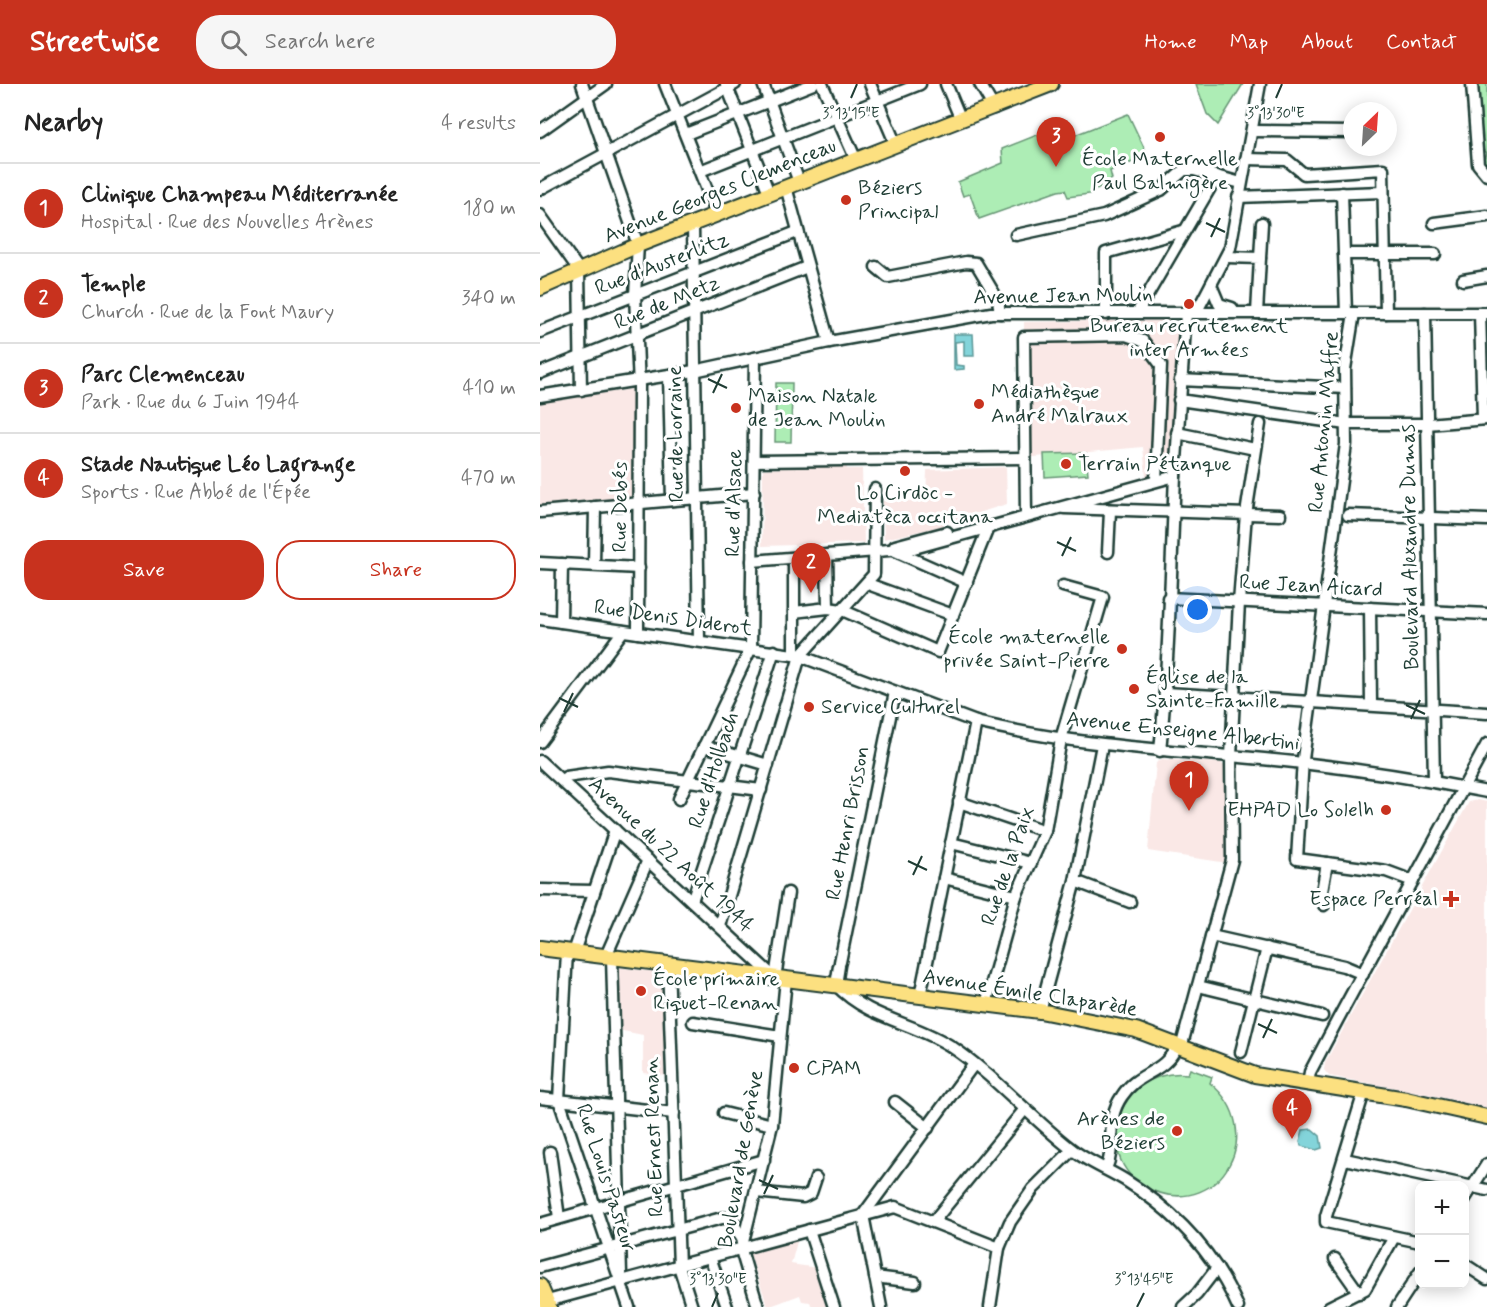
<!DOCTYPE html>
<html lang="en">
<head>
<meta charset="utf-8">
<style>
  :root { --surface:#fff; --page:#f6f6f6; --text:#222; --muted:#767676; --line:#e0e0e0; --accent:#c8321e }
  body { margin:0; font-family:Mynerve,sans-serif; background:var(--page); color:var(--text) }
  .controls { position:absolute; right:18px; bottom:18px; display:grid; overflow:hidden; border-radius:12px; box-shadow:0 3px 15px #0003 }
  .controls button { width:54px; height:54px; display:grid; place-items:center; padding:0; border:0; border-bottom:2px solid var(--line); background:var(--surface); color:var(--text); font:30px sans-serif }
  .compass { position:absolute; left:803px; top:18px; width:54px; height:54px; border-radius:50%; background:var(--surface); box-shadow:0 3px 15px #0003; rotate:25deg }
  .you { position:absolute; left:658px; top:526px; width:21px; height:21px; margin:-15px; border:4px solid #fff; border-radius:50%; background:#1a73e8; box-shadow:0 0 0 9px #1a73e833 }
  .badge { display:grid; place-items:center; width:39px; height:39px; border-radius:50%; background:var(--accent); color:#fff; font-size:20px; font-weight:700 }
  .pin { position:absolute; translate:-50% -50px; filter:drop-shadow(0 2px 3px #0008) }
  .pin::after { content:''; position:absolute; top:32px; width:21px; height:18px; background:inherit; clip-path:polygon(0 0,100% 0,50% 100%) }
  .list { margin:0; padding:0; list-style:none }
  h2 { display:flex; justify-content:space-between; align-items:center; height:78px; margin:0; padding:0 24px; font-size:26px }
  h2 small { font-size:20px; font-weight:400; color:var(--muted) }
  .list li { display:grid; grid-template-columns:39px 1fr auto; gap:18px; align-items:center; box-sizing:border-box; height:90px; padding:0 24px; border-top:2px solid var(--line) }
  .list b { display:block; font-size:22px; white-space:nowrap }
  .list p { margin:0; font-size:20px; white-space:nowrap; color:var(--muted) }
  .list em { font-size:20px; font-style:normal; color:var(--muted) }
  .actions { display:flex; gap:12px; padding:18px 24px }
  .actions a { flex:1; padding:14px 0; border:2px solid var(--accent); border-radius:24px; text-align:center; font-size:21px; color:var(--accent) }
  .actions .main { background:var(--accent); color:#fff }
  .icon { flex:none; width:33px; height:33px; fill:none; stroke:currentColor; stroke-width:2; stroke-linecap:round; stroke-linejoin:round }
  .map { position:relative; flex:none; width:947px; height:1223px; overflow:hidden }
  header { display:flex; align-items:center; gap:36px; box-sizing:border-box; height:84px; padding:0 30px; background:var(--accent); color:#fff }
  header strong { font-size:28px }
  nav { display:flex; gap:33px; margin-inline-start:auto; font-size:21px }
  .search { width:420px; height:54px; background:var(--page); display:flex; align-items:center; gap:15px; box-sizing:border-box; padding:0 21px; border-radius:24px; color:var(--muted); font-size:22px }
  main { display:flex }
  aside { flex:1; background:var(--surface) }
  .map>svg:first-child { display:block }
</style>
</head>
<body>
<header>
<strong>Streetwise</strong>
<div class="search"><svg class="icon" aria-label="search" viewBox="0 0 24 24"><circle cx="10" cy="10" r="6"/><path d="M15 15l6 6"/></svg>Search here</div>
<nav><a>Home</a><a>Map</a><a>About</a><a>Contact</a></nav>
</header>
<main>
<aside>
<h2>Nearby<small>4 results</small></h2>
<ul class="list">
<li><span class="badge">1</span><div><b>Clinique Champeau Méditerranée</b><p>Hospital · Rue des Nouvelles Arènes</p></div><em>180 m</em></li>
<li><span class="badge">2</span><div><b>Temple</b><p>Church · Rue de la Font Maury</p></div><em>340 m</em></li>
<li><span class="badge">3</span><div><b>Parc Clemenceau</b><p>Park · Rue du 6 Juin 1944</p></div><em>410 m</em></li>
<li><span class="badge">4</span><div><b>Stade Nautique Léo Lagrange</b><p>Sports · Rue Abbé de l'Épée</p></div><em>470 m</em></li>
</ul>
<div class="actions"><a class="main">Save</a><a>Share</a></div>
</aside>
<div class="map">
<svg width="947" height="1223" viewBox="0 0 947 1223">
  <rect width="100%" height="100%" fill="#fff"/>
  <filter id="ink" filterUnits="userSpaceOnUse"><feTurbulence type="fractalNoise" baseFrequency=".0167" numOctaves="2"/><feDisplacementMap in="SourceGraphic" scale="12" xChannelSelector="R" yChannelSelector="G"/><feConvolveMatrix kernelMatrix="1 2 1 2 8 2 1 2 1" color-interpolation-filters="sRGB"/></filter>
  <g filter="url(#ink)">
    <!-- built -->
    <g fill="#fae8e6">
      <path d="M629,236L638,244L632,388L606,393L603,363L484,374V238Z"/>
      <path d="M93,305L95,307L94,411L92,414L0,423V318Z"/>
      <path d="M306,381L307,385H322L324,459L222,462L223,385Z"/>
      <path d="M466,383L467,420L425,433V436L404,438V442L344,455L343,417H386L387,386Z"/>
      <path d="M622,675L681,679L685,683L688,779L608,767L616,679Z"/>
      <path d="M938,716L947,718V1024L883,1009L789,992L784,986L785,979L812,929L929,718Z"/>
      <path d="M77,883L125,889L128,992L103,989V951L78,946Z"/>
      <path d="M258,1154L251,1180L277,1184L289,1223H272L270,1218L262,1217L260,1211L228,1223L209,1167Z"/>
    </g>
    <!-- green -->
    <g fill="#adedb5" stroke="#669574" stroke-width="1.5">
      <path d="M656,0H703L678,41L667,30Z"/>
      <path d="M936,0H947V85L942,80L946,69L940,63Z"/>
      <path d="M588,30L608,72L570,87L572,95L549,110L528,113L525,106L518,107L439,135L430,110L423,112L418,98L463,79L462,65L517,43L522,56Z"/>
      <path d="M236,299H252L251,358H235Z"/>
      <path d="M546,369L548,390L505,393L504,370Z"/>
      <path d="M650,985L672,993L670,999C729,1047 681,1133 614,1107C547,1080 575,982 648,990Z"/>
    </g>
    <!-- water -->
    <g fill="#83d4da" stroke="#5b9898" stroke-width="1.5">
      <path d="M414,250H433L434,272H424V257L415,258L416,281L424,282V285L414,286Z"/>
      <path d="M772,1045L780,1052L782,1064L776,1066L761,1062L760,1057L763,1046Z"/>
    </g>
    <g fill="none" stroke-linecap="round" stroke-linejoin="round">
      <defs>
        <g id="minor">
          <path d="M42,0L98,161L95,211L99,303L98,549"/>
          <path d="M125,0L177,131"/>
          <path d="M186,0L229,109"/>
          <path d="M223,0L259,98"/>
          <path d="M282,0L316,76"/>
          <path d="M330,0L356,61"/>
          <path d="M406,0L421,36"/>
          <path d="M440,0L454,24"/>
          <path d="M932,0L938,80L947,91"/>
          <path d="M0,47L66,0"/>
          <path d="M712,47L812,48"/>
          <path d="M146,50L273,0"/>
          <path d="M706,75L747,76L764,90L843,85L846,229"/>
          <path d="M160,87L380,0"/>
          <path d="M246,103L289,258"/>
          <path d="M0,105L195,0"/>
          <path d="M802,109L806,229"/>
          <path d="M698,113L843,108"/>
          <path d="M0,131L39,186L41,306"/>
          <path d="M894,139L947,132"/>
          <path d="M153,141L159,557"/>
          <path d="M476,151L564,132L621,106L644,86H654L701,99"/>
          <path d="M804,170H895"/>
          <path d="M687,173L720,174L717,229"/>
          <path d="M720,174L722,139"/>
          <path d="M336,183L348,193L426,178L436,179L458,216L460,229"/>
          <path d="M923,196L947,192"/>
          <path d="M671,201L679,220L692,224"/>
          <path d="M597,229L677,92"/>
          <path d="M656,229L690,164L720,0"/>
          <path d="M814,229L805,285L806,360L763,675L757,775L846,787L873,797"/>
          <path d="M885,229L894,697"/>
          <path d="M940,229L943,335"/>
          <path d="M566,230V169L643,147"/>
          <path d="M0,248L257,148"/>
          <path d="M0,289L267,183"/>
          <path d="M129,292L132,416"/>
          <path d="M640,296L805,304"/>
          <path d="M0,312L154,287L289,258L451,229H947"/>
          <path d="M639,316L806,340H887L947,335"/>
          <path d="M637,349L715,365"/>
          <path d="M214,377L484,374"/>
          <path d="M524,424L740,431"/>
          <path d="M0,428L214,409"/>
          <path d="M486,431L484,253L586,251L603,257L621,281L616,396"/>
          <path d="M808,431L947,436"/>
          <path d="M355,462L407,448"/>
          <path d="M355,467L427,499"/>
          <path d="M568,468L570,427"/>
          <path d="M287,471L288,524"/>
          <path d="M212,477L374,464L635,392L646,229"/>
          <path d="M0,479L99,484"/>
          <path d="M54,481L55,423"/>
          <path d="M328,500L413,531"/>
          <path d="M628,514L947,530"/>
          <path d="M830,524L831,621"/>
          <path d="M254,528L288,524L302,526L398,568L448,444"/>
          <path d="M0,535L260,572L436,638C543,664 653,667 762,679C824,686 886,696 947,708"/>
          <path d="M21,538L22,480"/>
          <path d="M254,571V475"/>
          <path d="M626,609L947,629"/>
          <path d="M0,658L83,547"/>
          <path d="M164,662L228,681"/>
          <path d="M620,667C629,575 631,484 635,392"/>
          <path d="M0,677L235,894"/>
          <path d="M22,697L26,693L68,687L221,706"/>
          <path d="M139,715L211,564L215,274"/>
          <path d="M419,718L505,747"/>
          <path d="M411,759L491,779"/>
          <path d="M404,794L476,812"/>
          <path d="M535,797L590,818"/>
          <path d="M0,806L54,807"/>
          <path d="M152,817L234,567"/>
          <path d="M784,821L781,813L787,779"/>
          <path d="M180,842L260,572L334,490L335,405"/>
          <path d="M671,852L804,882L823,890"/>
          <path d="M27,868L19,1016L89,1223"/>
          <path d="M34,868L75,746"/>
          <path d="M66,872L108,776"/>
          <path d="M72,873L81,1190"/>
          <path d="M300,878L355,608"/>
          <path d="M128,880L139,1182L152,1223"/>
          <path d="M299,882L296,901C330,936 374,938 412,963C455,992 489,1032 530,1064C546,1077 567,1085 585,1096C636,1128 674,1168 698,1223"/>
          <path d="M235,894L248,809"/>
          <path d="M658,902L782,932"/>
          <path d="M380,912L436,638"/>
          <path d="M446,920L476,812L505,747L521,655L563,513L523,502"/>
          <path d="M500,927L535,797L562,661"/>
          <path d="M153,938L240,952"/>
          <path d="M641,964L692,776L691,672L699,518L706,430L720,340"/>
          <path d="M701,968L727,864"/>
          <path d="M768,999L770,988L798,935L947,660"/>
          <path d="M824,1008L786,1132V1138L880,1158"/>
          <path d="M0,1014L134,1029"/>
          <path d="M355,1018L388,1044"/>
          <path d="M184,1029L232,1041"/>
          <path d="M10,1068L19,1134"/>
          <path d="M805,1075L947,1106"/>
          <path d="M566,1085C577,1060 564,1038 582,1012C598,987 623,991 637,962"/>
          <path d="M216,1108L263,1113L271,1109L276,1094"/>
          <path d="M924,1116L947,1080"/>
          <path d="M393,1138L485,1025"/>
          <path d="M0,1140L224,1076"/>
          <path d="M269,1146L294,1223"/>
          <path d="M170,1173L187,1223"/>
          <path d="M795,1175L819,1209"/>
          <path d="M924,1180L947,1195"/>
          <path d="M0,1183L182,1134H191L203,1157"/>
          <path d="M335,1193L375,1198"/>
          <path d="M0,1219L355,1123L459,1164"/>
          <path d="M218,1223L201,1166L232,1041L246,895"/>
          <path d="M341,1223L323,1131L434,980"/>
          <path d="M450,1223L459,1164L470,1138L493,1105L532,1066"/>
          <path d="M643,1223L657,1210L677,1184"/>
          <path d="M789,1223L825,1205L854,1153"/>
          <path d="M857,1223L880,1188"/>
        </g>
        <g id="major">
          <path d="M0,204L98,161L511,0"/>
          <path d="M0,864L500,927L596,946L715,991L866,1015L947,1033"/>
          <path d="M0,1202L9,1223"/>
        </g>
      </defs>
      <!-- minor casing -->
      <use href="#minor" stroke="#1f3d34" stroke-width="15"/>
      <!-- major casing -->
      <use href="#major" stroke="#1f3d34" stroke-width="18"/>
      <!-- minor -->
      <use href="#minor" stroke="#fff" stroke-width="10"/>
      <!-- major -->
      <use href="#major" stroke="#fce080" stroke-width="14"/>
    </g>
  </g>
  <!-- ticks -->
  <path fill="none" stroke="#1f3d34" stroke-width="2" d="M311,14L317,0M736,14L742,0M666,139L685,148M671,153L680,134M168,295L187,304M173,309L182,290M517,458L536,467M522,472L531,453M19,614L38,623M866,621L885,630M24,628L33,609M871,635L880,616M368,777L387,786M373,791L382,772M718,940L737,949M723,954L732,935M219,1096L238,1105M224,1110L233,1091M172,1223L178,1209M597,1223L604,1209"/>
  <!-- markers -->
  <g fill="#c8321e" stroke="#fff" stroke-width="2">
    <circle cx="620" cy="53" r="6"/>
    <circle cx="306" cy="116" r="6"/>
    <circle cx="649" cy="220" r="6"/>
    <circle cx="439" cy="320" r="6"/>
    <circle cx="196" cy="324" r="6"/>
    <circle cx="526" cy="380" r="6"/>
    <circle cx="365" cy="387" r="6"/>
    <circle cx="582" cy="565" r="6"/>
    <circle cx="594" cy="605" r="6"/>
    <circle cx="269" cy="623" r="6"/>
    <circle cx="846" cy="726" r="6"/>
    <path d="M908 806h6v6h6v6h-6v6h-6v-6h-6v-6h6z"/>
    <circle cx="101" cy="907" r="6"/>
    <circle cx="254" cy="984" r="6"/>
    <circle cx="637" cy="1047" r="6"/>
  </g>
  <g text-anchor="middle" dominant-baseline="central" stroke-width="6" stroke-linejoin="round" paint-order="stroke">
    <!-- poi labels -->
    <g font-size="21" fill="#1f3d34" stroke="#fff" text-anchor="start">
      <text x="620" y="75" text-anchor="middle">École Maternelle<tspan x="620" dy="24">Paul Balmigère</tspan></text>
      <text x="318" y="104">Béziers<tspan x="318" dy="24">Principal</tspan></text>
      <text x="649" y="242" text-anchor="middle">Bureau recrutement<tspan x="649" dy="24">inter Armées</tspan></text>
      <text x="451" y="308">Médiathèque<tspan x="451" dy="24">André Malraux</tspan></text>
      <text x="208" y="312">Maison Natale<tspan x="208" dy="24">de Jean Moulin</tspan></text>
      <text x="538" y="380">Terrain Pétanque</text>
      <text x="365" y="409" text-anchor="middle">Lo Cirdòc -<tspan x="365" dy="24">Mediatèca occitana</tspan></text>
      <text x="570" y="553" text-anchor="end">École maternelle<tspan x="570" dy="24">privée Saint-Pierre</tspan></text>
      <text x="606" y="593">Église de la<tspan x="606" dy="24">Sainte-Famille</tspan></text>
      <text x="281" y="623">Service Culturel</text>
      <text x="834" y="726" text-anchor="end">EHPAD Lo Solelh</text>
      <text x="898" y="815" text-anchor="end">Espace Perréal</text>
      <text x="113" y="895">École primaire<tspan x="113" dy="24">Riquet-Renan</tspan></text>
      <text x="266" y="984">CPAM</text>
      <text x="625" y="1035" text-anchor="end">Arènes de<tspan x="625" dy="24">Béziers</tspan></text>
    </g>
    <!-- street labels -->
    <g font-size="21" fill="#1f3d34" stroke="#fff">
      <text transform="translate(180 107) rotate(-22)">Avenue Georges Clemenceau</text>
      <text transform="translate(122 180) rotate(-21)">Rue d'Austerlitz</text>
      <text transform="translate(523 212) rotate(-1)">Avenue Jean Moulin</text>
      <text transform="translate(127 219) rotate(-22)">Rue de Metz</text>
      <text transform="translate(784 338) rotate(-85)">Rue Antonin Maffre</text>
      <text transform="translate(136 350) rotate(-91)">Rue de Lorraine</text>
      <text transform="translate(194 419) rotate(-89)">Rue d'Alsace</text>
      <text transform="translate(80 423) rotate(-90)">Rue Debés</text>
      <text transform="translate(870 463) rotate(-91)">Boulevard Alexandre Dumas</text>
      <text transform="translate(771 502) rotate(3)">Rue Jean Aicard</text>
      <text transform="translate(133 534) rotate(8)">Rue Denis Diderot</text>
      <text transform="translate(643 647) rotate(6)">Avenue Enseigne Albertini</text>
      <text transform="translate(174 686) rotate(-72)">Rue d'Holbach</text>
      <text transform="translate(308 739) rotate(-79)">Rue Henri Brisson</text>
      <text transform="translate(131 771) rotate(43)">Avenue du 22 Août 1944</text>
      <text transform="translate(468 782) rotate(-71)">Rue de la Paix</text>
      <text transform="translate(490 909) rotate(9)">Avenue Émile Claparède</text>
      <text transform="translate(114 1053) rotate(-92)">Rue Ernest Renan</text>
      <text transform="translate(201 1075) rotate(-80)">Boulevard de Genève</text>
      <text transform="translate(66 1094) rotate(72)">Rue Louis Pasteur</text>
    </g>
  </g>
  <g font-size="15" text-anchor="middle" fill="#1f3d34" stroke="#fff" stroke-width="6" stroke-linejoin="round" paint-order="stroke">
    <text x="311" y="34">3°13'15"E</text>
    <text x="736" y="34">3°13'30"E</text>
    <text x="178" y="1200">3°13'30"E</text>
    <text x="604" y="1200">3°13'45"E</text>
  </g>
</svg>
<div class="controls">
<button>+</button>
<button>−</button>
</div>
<svg class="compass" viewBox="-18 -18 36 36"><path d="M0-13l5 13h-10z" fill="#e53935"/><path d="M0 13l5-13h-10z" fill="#767676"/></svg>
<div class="you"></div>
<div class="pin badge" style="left:649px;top:727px">1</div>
<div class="pin badge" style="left:271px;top:509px">2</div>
<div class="pin badge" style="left:516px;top:83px">3</div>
<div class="pin badge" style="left:752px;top:1055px">4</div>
</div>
</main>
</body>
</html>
